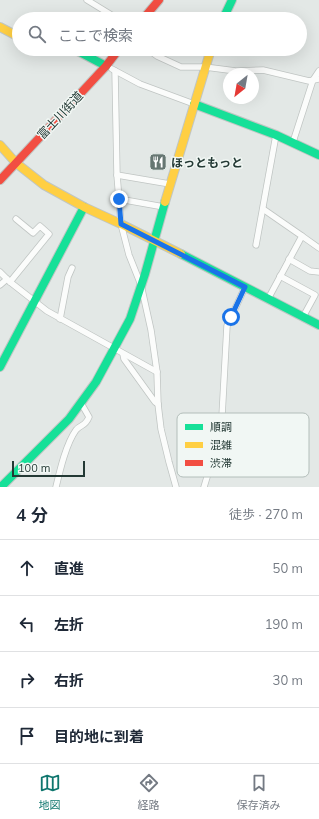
<!DOCTYPE html>
<html lang="ja">
<head>
<meta charset="utf-8">
<style>
  :root { --surface:#fff; --page:#f6f6f7; --text:#1f2937; --muted:#747a83; --line:#e0e1e3; --accent:#0f766e }
  body { margin:0; font-family:Mulish,"Noto Sans JP",sans-serif; background:var(--page); color:var(--text) }
  .compass { position:absolute; left:223px; top:68px; width:36px; height:36px; border-radius:50%; background:var(--surface); box-shadow:0 4px 16px #0002; rotate:211deg }
  .scale { position:absolute; left:12px; bottom:10px; width:73px; box-sizing:border-box; padding-left:4px; border:2px solid #233934; border-top:0; font-size:11px; line-height:14px; white-space:nowrap; color:#233934; -webkit-text-stroke:3px #f1f7f4; paint-order:stroke }
  .stop { position:absolute; width:12px; height:12px; margin:-9px; border:3px solid #1a73e8; border-radius:50%; background:#fff }
  .stop.end { background:#1a73e8; border-color:#fff; box-shadow:0 1px 4px #0008 }
  .list { margin:0; padding:0; list-style:none }
  h2 { display:flex; justify-content:space-between; align-items:center; height:52px; margin:0; padding:0 16px; font-size:17px }
  h2 small { font-size:13px; font-weight:400; color:var(--muted) }
  .list li { display:grid; grid-template-columns:26px 1fr auto; gap:12px; align-items:center; box-sizing:border-box; height:56px; padding:0 16px; border-top:1px solid var(--line) }
  .list b { display:block; font-size:15px; white-space:nowrap }
  .list em { font-size:13px; font-style:normal; color:var(--muted) }
  .icon { flex:none; width:22px; height:22px; fill:none; stroke:currentColor; stroke-width:2; stroke-linecap:round; stroke-linejoin:round }
  .map { position:relative; flex:none; width:319px; height:487px; overflow:hidden }
  .search { position:absolute; background:var(--surface); box-shadow:0 4px 16px #0002; left:12px; right:12px; top:12px; height:44px; display:flex; align-items:center; gap:10px; box-sizing:border-box; padding:0 14px; border-radius:22px; color:var(--muted); font-size:15px }
  .sheet { height:276px; background:var(--surface) }
  nav { display:flex; justify-content:space-around; align-items:center; box-sizing:border-box; height:56px; border-top:1px solid var(--line); background:var(--surface); font-size:11px; color:var(--muted) }
  nav a { display:grid; justify-items:center; gap:2px }
  nav .on { color:var(--accent) }
  .map>svg:first-child { display:block }
</style>
</head>
<body>
<div class="map">
<svg width="319" height="487" viewBox="0 0 319 487">
  <rect width="100%" height="100%" fill="#e3e8e6"/>
  <!-- building -->
  <path fill="#ccd0cf" stroke="#ccd1cf" d="M156,153L162,154L161,158L164,159L161,167L153,164Z"/>
  <g fill="none" stroke-linecap="round" stroke-linejoin="round">
    <defs>
      <g id="street">
        <path d="M87,0L118,19"/>
        <path d="M147,49L157,56L181,67H205L236,71L263,70L309,81L319,79"/>
        <path d="M112,69L140,84L194,104"/>
        <path d="M115,71L117,175L121,224L129,255L141,285L151,330L157,372L158,404L161,429L169,462L176,487"/>
        <path d="M293,142L313,80L319,71"/>
        <path d="M117,175L170,184"/>
        <path d="M119,199L164,207"/>
        <path d="M263,209L302,236L268,299"/>
        <path d="M302,236L319,248"/>
        <path d="M256,245L276,135"/>
        <path d="M289,259L310,271L319,272"/>
        <path d="M0,272L10,282L47,311L157,372"/>
        <path d="M280,276L315,295L303,317"/>
        <path d="M10,282L49,234L40,226L33,233L16,219"/>
        <path d="M0,285L7,279"/>
        <path d="M60,319L68,277L72,268"/>
        <path d="M123,354L124,359L155,402L158,404"/>
        <path d="M56,487C60,470 66,444 76,430C81,424 85,427 89,417L81,403"/>
        <path d="M204,487L211,464L222,416L227,326L245,287"/>
      </g>
      <g id="fast">
        <path d="M223,19L232,0"/>
        <path d="M74,49L106,66"/>
        <path d="M194,104L276,135L319,155"/>
        <path d="M181,254L319,325"/>
        <path d="M0,367L84,207"/>
        <path d="M1,487L69,419L96,382L130,319L145,274L165,202"/>
      </g>
      <g id="slow">
        <path d="M0,27L19,37"/>
        <path d="M0,145L16,163L44,185L84,207L121,224L181,254"/>
        <path d="M165,202L211,49"/>
      </g>
      <g id="jam">
        <path d="M143,19L159,0"/>
        <path d="M0,180L106,66L119,49"/>
      </g>
    </defs>
    <!-- street casing -->
    <use href="#street" stroke="#c0c5c3" stroke-width="7"/>
    <!-- fast casing -->
    <use href="#fast" stroke="#c0c6c3" stroke-width="10"/>
    <!-- slow casing -->
    <use href="#slow" stroke="#c0c6c3" stroke-width="10"/>
    <!-- jam casing -->
    <use href="#jam" stroke="#c0c6c3" stroke-width="10"/>
    <!-- street -->
    <use href="#street" stroke="#fbfcfb" stroke-width="5.5"/>
    <!-- fast -->
    <use href="#fast" stroke="#16e098" stroke-width="8"/>
    <!-- slow -->
    <use href="#slow" stroke="#ffcf43" stroke-width="8"/>
    <!-- jam -->
    <use href="#jam" stroke="#f24e42" stroke-width="8"/>
  </g>
  <g fill="none" stroke-linecap="round" stroke-linejoin="round">
    <!-- route -->
    <path stroke="#1a73e8" stroke-width="5" d="M119,199L121,224L245,287L231,317"/>
  </g>
  <!-- icons -->
  <defs>
    <symbol id="restaurant-square" viewBox="-11 -11 22 22"><rect x="-9" y="-9" width="18" height="18" rx="4" fill="#667672" stroke="#f1f7f4"/><path d="M-5-6h1v4h1v-4h1v4h1v-4h1v5L-1.5 .5V6h-2V.5L-5-1ZM5-6V6H3V1.5H1.5Q1.5-4 5-6Z" fill="#fff"/></symbol>
  </defs>
  <g fill-rule="evenodd">
    <use href="#restaurant-square" x="148" y="152" width="20" height="20"/>
  </g>
  <g text-anchor="middle" dominant-baseline="central" stroke-width="3" stroke-linejoin="round" paint-order="stroke">
    <!-- street labels -->
    <g font-size="12" fill="#233934" stroke="#f1f7f4">
      <text transform="translate(60 115) rotate(-47)">富士川街道</text>
    </g>
    <!-- poi labels -->
    <g font-size="12" font-weight="bold" fill="#233934" stroke="#f1f7f4" text-anchor="start">
      <text x="171" y="162">ほっともっと</text>
    </g>
  </g>
  <!-- legend -->
  <rect x="177" y="413" width="132" height="64" rx="6" fill="#f1f7f4" stroke="#b3beba" stroke-width="1"/>
  <rect x="185" y="424" width="18" height="6" fill="#16e098"/>
  <rect x="185" y="442" width="18" height="6" fill="#ffcf43"/>
  <rect x="185" y="460" width="18" height="6" fill="#f24e42"/>
  <g font-size="11" fill="#233934">
    <text x="210" y="431">順調</text>
    <text x="210" y="449">混雑</text>
    <text x="210" y="467">渋滞</text>
  </g>
</svg>
<svg class="compass" viewBox="-18 -18 36 36"><path d="M0-13l5 13h-10z" fill="#e53935"/><path d="M0 13l5-13h-10z" fill="#747a83"/></svg>
<div class="scale">100 m</div>
<div class="stop" style="left:231px;top:317px"></div>
<div class="stop end" style="left:119px;top:199px"></div>
<div class="search"><svg class="icon" aria-label="search" viewBox="0 0 24 24"><circle cx="10" cy="10" r="6"/><path d="M15 15l6 6"/></svg>ここで検索</div>
</div>
<section class="sheet">
<h2>4 分<small>徒歩 · 270 m</small></h2>
<ul class="list">
<li><svg class="icon" aria-label="ahead" viewBox="0 0 24 24"><path d="M12 20V5M6 11l6-6 6 6"/></svg><div><b>直進</b></div><em>50 m</em></li>
<li><svg class="icon" aria-label="left" viewBox="0 0 24 24"><path d="M17 20v-9H6M10 6l-5 5 5 5"/></svg><div><b>左折</b></div><em>190 m</em></li>
<li><svg class="icon" aria-label="right" viewBox="0 0 24 24"><path d="M7 20v-9h11M14 6l5 5-5 5"/></svg><div><b>右折</b></div><em>30 m</em></li>
<li><svg class="icon" aria-label="arrive" viewBox="0 0 24 24"><path d="M6 21V4h12l-3 4 3 4H6"/></svg><div><b>目的地に到着</b></div></li>
</ul>
</section>
<nav>
<a class="on"><svg class="icon" aria-label="map" viewBox="0 0 24 24"><path d="M3 6l6-2 6 2 6-2v14l-6 2-6-2-6 2zM9 4v14M15 6v14"/></svg>地図</a>
<a><svg class="icon" aria-label="directions" viewBox="0 0 24 24"><path d="M12 3l9 9-9 9-9-9zM9 14v-3h6M13 9l2 2-2 2"/></svg>経路</a>
<a><svg class="icon" aria-label="saved" viewBox="0 0 24 24"><path d="M7 4h10v16l-5-4-5 4z"/></svg>保存済み</a>
</nav>
</body>
</html>
